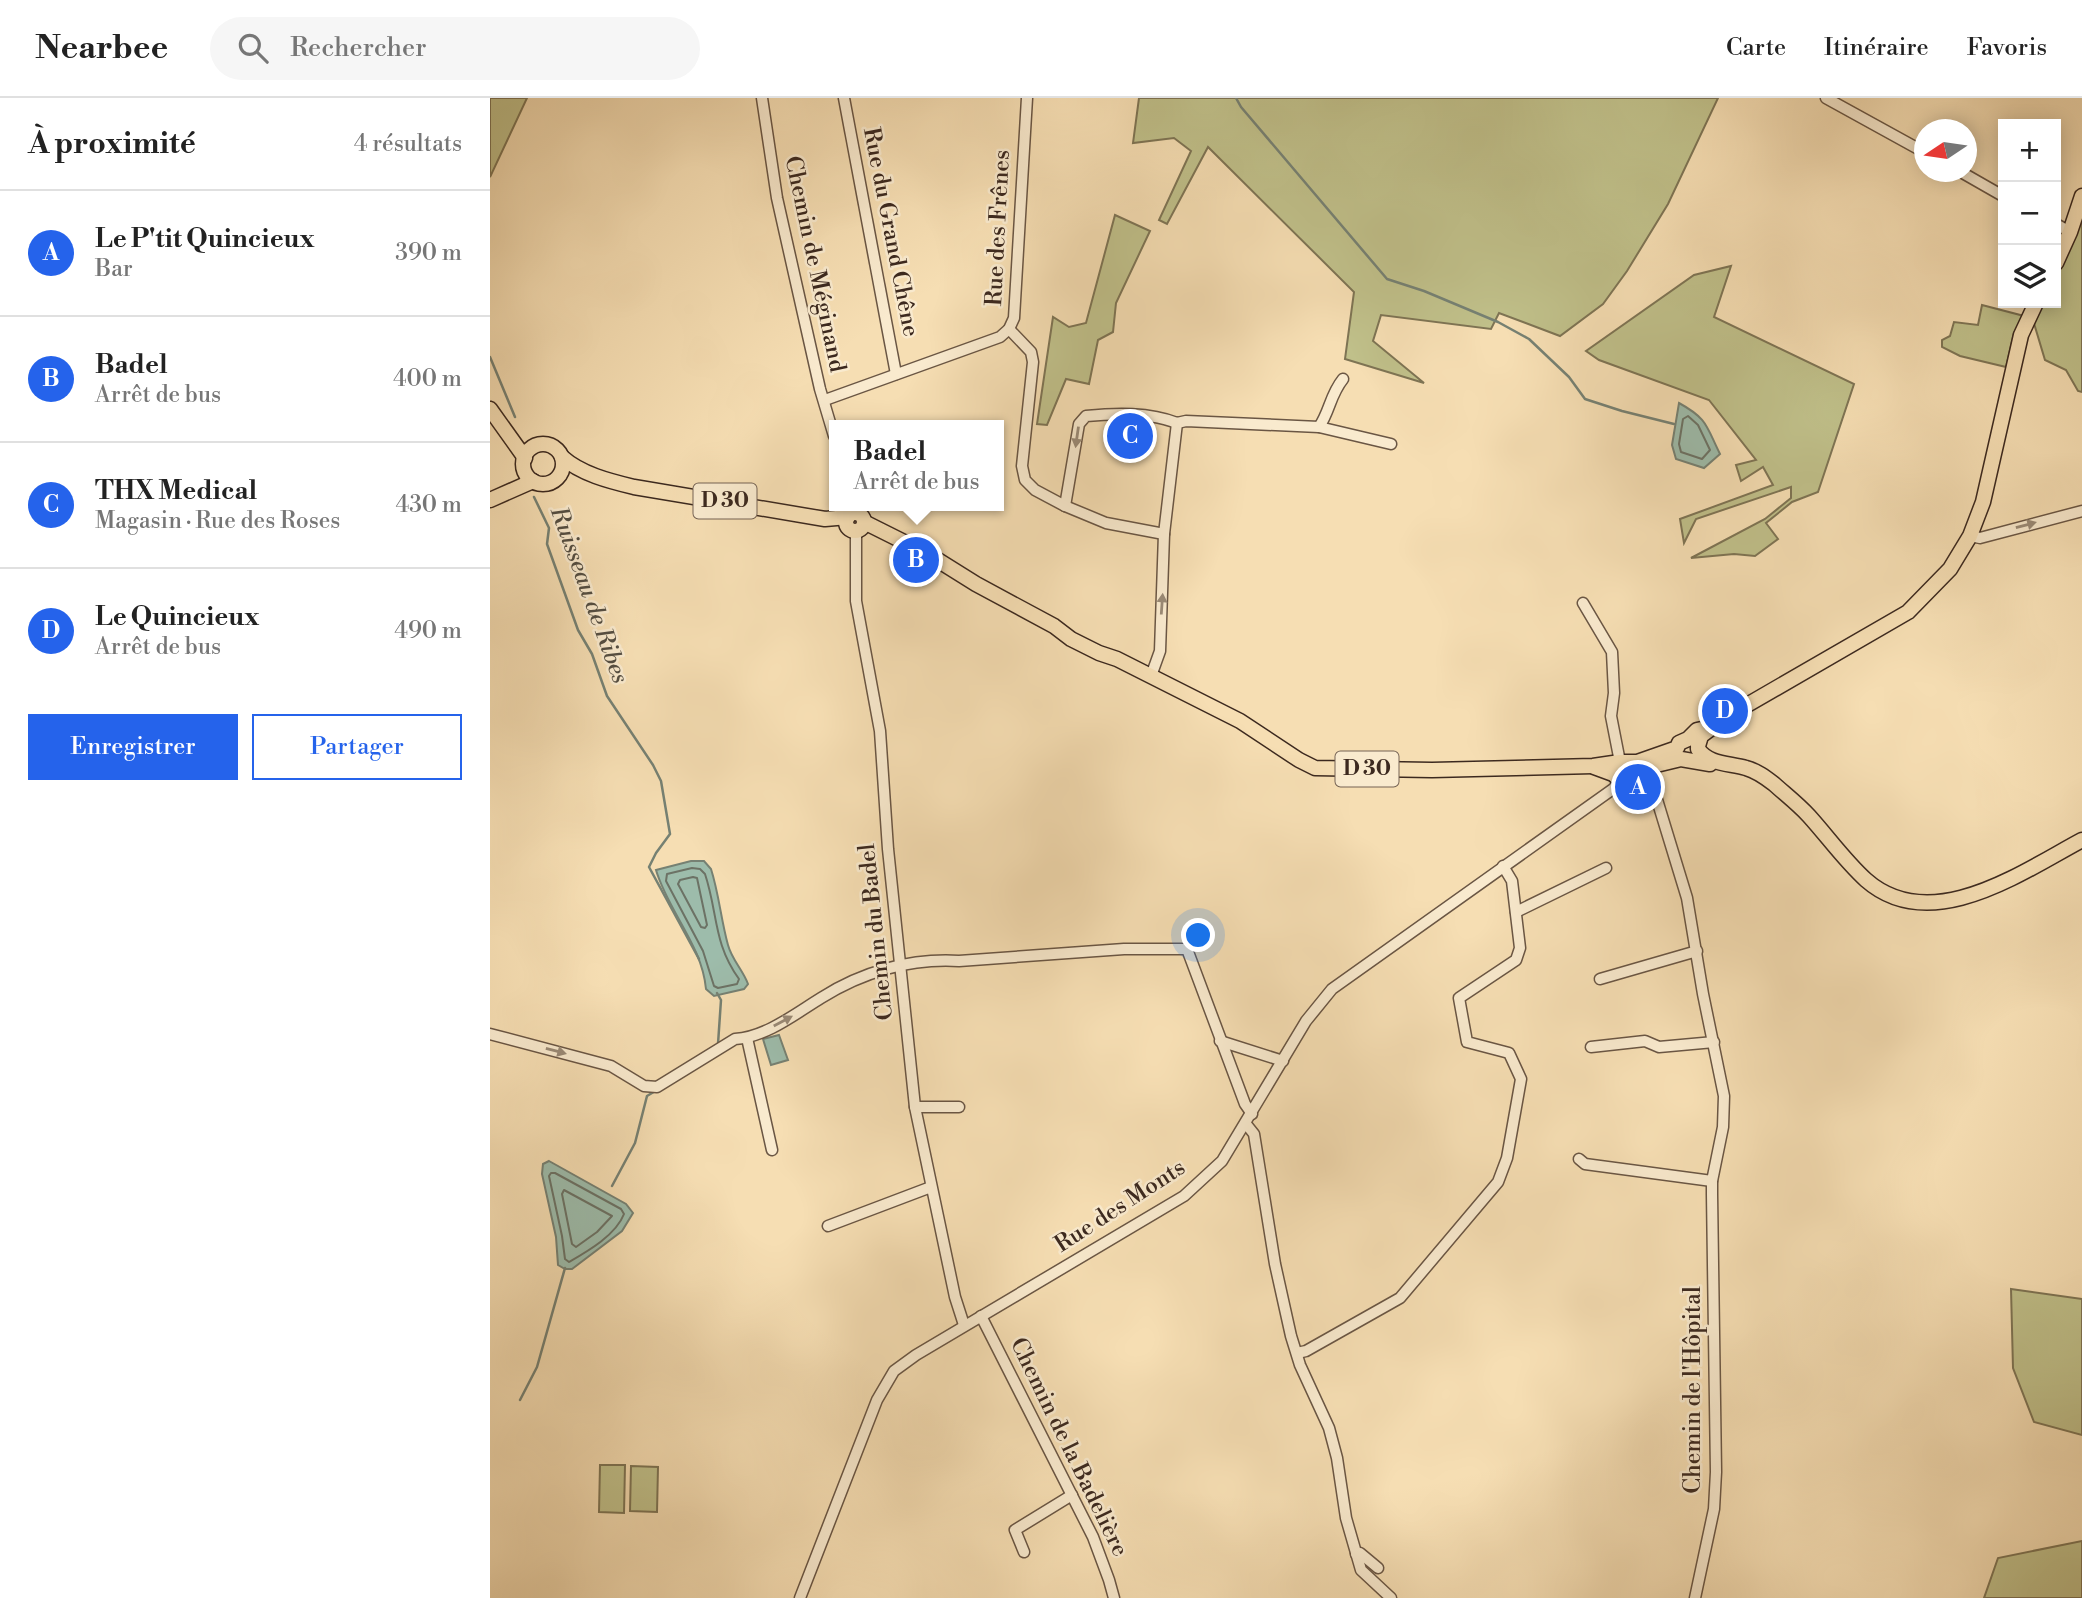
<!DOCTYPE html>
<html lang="fr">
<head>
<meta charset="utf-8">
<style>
  :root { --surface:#fff; --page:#f6f6f6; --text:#222; --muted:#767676; --line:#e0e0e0; --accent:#2563eb }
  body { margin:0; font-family:"Libre Bodoni",serif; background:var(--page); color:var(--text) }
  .controls { position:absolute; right:21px; top:21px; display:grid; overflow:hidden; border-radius:0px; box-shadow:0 4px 18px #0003 }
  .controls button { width:63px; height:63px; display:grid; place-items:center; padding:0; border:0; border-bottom:2px solid var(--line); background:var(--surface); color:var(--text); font:35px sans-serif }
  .compass { position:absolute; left:1424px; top:21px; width:63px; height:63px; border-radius:50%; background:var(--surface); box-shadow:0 4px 18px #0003; rotate:257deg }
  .you { position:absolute; left:709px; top:838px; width:24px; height:24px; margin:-18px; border:5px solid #fff; border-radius:50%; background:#1a73e8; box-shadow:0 0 0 10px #1a73e833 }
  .badge { display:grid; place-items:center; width:46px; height:46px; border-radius:50%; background:var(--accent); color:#fff; font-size:23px; font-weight:700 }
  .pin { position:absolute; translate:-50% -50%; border:4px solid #fff; box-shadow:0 2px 7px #0006 }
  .popup { position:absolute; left:339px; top:322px; width:175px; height:91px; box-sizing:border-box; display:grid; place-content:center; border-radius:0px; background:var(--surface); filter:drop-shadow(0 2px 5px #0005); font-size:23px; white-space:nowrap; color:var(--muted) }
  .popup b { font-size:26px; color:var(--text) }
  .popup::after { content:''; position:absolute; left:50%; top:100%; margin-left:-14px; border:14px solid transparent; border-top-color:var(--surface) }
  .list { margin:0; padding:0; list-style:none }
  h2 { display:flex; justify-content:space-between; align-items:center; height:91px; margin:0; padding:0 28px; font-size:30px }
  h2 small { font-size:23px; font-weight:400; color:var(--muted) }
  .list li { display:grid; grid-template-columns:46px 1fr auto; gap:21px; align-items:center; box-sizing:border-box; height:126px; padding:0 28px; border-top:2px solid var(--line) }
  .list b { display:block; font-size:26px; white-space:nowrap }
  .list p { margin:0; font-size:23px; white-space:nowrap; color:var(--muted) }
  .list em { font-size:23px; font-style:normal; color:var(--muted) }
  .actions { display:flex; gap:14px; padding:21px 28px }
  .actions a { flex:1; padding:16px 0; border:2px solid var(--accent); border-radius:0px; text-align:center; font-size:24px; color:var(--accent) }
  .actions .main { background:var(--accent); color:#fff }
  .icon { flex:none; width:38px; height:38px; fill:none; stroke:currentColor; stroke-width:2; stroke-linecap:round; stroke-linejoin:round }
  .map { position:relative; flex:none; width:1592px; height:1500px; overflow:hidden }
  header { display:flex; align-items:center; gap:42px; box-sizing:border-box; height:98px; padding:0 35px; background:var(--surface); border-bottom:2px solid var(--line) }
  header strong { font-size:33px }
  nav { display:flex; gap:38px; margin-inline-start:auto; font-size:24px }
  .search { width:490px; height:63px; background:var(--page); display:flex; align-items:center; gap:18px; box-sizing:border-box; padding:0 24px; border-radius:38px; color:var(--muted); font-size:26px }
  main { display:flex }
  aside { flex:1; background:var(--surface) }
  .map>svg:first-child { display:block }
</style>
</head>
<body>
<header>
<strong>Nearbee</strong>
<div class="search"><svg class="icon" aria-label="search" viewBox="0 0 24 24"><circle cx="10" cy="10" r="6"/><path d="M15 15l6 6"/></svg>Rechercher</div>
<nav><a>Carte</a><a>Itinéraire</a><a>Favoris</a></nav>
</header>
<main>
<aside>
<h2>À proximité<small>4 résultats</small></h2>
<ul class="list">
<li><span class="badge">A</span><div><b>Le P'tit Quincieux</b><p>Bar</p></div><em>390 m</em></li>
<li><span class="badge">B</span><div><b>Badel</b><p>Arrêt de bus</p></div><em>400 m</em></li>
<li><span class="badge">C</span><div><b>THX Medical</b><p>Magasin · Rue des Roses</p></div><em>430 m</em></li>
<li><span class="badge">D</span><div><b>Le Quincieux</b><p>Arrêt de bus</p></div><em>490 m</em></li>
</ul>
<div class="actions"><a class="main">Enregistrer</a><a>Partager</a></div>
</aside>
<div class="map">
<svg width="1592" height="1500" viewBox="0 0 1592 1500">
  <rect width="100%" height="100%" fill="#f6deb3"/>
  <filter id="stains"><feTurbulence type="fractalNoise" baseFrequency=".00286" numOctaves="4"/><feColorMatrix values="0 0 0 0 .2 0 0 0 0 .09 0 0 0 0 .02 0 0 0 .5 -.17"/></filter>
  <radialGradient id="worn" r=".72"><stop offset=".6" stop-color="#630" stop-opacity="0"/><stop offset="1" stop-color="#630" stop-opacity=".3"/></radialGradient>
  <!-- green -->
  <g fill="#c0c08a" stroke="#7e7454" stroke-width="2">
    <path d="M0,0H37L0,79Z"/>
    <path d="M649,0H1228L1178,106L1137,173L1113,206L1070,238L1009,215L1001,231L891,217L883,243L934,285L855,261L864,194L718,49L677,126L669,122L701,53L684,40L643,45Z"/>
    <path d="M1592,111V294L1588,293L1576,272L1555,262L1543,222L1551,205H1566V175Z"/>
    <path d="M625,117L660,133L626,205L623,234L608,242L599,286L576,281L557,327L547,326L563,219L579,229L596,225Z"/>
    <path d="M1241,168L1224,219L1364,286L1328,394L1302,404L1276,425L1288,441L1265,458L1244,456L1201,460L1275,421L1301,400V389L1206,421L1194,445L1190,421L1283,387L1273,369L1251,383L1246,367L1266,362L1219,302L1109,262L1096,253L1204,177Z"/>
    <path d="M1492,207L1534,218L1524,235L1516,269L1470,258L1452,249V242L1460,238L1464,224L1488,227Z"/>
    <path d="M1521,1191L1592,1201V1337L1544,1324L1523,1270Z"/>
    <path d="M110,1367H135L134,1415L109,1414Z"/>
    <path d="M141,1368L168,1369L167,1414L140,1413Z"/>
    <path d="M1592,1443V1500H1494L1508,1460Z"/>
  </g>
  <!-- water -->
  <g fill="#9dbcab" stroke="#768173" stroke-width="2">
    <path d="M1189,305C1218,321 1216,328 1230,356L1214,370L1186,361L1182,347Z"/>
    <path d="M201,763H214L221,771C229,796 231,822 238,847C242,862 253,872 258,886L254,891L224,898L216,891C212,847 178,813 166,772Z"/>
    <path d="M289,937L298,962L281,967L273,941Z"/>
    <path d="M59,1063L136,1106L143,1115L132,1133L82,1171H75L68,1167L66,1139L52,1076L53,1066Z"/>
  </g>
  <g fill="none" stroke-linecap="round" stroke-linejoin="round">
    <!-- shore -->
    <g stroke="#6c7265" stroke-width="2">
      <path d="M1198,318L1208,327L1220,352L1212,361L1191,354L1189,346L1193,321Z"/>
      <path d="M202,770L210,771L215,776C228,815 223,845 249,881L247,886L228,890L224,888L213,853L176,783L177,776Z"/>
      <path d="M203,779L207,780L217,827L215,830L211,829L188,786L190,782Z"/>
      <path d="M61,1075H65L131,1111L134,1116C126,1137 98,1153 79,1164L75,1161L72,1138L59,1078Z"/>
      <path d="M74,1092L122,1118L107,1134L86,1149L82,1146L72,1096Z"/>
    </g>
    <!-- stream -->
    <g stroke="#768173" stroke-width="2.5">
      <path d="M746,0L751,9L897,181L934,193L1008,224L1039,241L1079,279L1095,301L1132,313L1184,326"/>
      <path d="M0,259L25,319"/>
      <path d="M44,399L59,430L57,446L88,532L102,556L117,598L163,667L171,683L180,736L166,755L159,769L209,861"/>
      <path d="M227,895L231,902L228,946"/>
      <path d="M122,1088L145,1045L157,998L167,992"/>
      <path d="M30,1302L47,1269L75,1170"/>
    </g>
    <defs>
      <g id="minor">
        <path d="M272,0L287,100L330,291L344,338"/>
        <path d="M354,0L406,276"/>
        <path d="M1336,0L1434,54"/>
        <path d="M1471,74L1513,98"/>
        <path d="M1566,126L1580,134"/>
        <path d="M519,231L541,254L543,264L532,368L535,382L545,392L575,408L616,425L674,436"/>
        <path d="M335,302L510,239L519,231L524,220L537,0"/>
        <path d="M687,325L696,323L829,329L901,346"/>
        <path d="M829,329C840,313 840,297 853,281"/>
        <path d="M363,408L365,415"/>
        <path d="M575,408L589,326L596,318C626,315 659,314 687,325"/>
        <path d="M366,432V503L390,633L398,751L425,1009L465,1199L474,1227"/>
        <path d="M1480,438L1490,440L1592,413"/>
        <path d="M1093,505L1122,554L1124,595L1121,618L1130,664"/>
        <path d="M661,578L670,553L674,436L687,325"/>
        <path d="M1157,669L1197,800L1213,896L1234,998L1233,1029L1222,1083V1096L1226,1374L1224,1411L1205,1500"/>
        <path d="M1026,814L1116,770"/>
        <path d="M1110,881L1207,853"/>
        <path d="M0,936L121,968L154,988L167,989L245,941C276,939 305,916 331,900C372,874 420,860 469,863L634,851H697L755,1006L762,1016"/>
        <path d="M257,940L282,1052"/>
        <path d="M730,943L793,963"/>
        <path d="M1101,949L1155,943L1169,949L1224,944"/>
        <path d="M425,1009H469"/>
        <path d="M756,1026L764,1036L785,1166L801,1238L810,1267L839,1330L847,1360L856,1420L871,1472L901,1500"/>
        <path d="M1089,1061L1095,1066L1222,1083"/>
        <path d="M338,1128L441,1089"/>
        <path d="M491,1218L603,1439L619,1482L624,1500"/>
        <path d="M807,1255L816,1253L910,1200L1008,1084L1017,1060L1031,981L1019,955L977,944L969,900L1026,862L1030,850L1022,783L1013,768"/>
        <path d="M534,1454L525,1432L582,1397"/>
        <path d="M866,1456L870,1455L888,1470"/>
        <path d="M310,1500L387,1302L404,1273L426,1257L694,1098L732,1063L816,923L842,891L1123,691L1132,682"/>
      </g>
      <g id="major">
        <path d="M1566,165L1580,134L1592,98"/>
        <path d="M0,311L35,360"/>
        <circle cx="53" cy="366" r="20"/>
        <path d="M72,359C91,376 119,383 144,389L335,421L358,419"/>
        <path d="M0,402L43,383"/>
        <circle cx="365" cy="424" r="9"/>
        <path d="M374,424L438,456L486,486L564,528L581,541L609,555L627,561L750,623L809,662L825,670L942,672L1103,668L1130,664H1147L1187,650L1189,645L1198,641L1207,632L1221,629"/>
        <path d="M1208,648L1211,638L1238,618L1418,514L1460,471L1480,438L1493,404L1531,237L1546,205"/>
        <path d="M1208,651C1219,667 1240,665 1256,670C1267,673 1275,679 1284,686C1295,696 1308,706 1319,718C1338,739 1355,763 1376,782C1441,839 1532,774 1592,742"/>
        <path d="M1162,668L1191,661L1220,666"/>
        <path d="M1104,669L1123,676L1130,682L1137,680L1140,674"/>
      </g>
    </defs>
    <!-- minor casing -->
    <use href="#minor" stroke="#6a5644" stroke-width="13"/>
    <!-- major casing -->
    <use href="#major" stroke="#3c291f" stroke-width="17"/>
    <!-- minor -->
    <use href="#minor" stroke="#f9eace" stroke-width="10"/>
    <!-- major -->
    <use href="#major" stroke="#f6deb3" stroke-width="14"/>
  </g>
  <!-- one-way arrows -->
  <defs><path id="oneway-solid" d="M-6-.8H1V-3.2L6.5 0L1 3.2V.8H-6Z" transform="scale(1.75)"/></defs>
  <g fill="#9a8a76">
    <use href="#oneway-solid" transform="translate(587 339) rotate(98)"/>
    <use href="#oneway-solid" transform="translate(1536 427) rotate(-15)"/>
    <use href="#oneway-solid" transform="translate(672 506) rotate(-86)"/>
    <use href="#oneway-solid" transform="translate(293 923) rotate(-28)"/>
    <use href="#oneway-solid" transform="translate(66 953) rotate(15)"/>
  </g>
  <g text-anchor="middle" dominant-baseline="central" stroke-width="5" stroke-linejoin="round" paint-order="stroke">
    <!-- shield labels -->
    <g fill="#f9eace" stroke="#756354" stroke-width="2">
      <rect x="203.5" y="385.5" width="63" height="35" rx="5"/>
      <rect x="845.5" y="653.5" width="63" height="35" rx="5"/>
    </g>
    <g font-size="21" font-weight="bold" fill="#3c291f">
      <text x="235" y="403">D 30</text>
      <text x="877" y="671">D 30</text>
    </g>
    <!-- street labels -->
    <g font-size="23" fill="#3c291f" stroke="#f9eace">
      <text transform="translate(508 130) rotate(-87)">Rue des Frênes</text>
      <text transform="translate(401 134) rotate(79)">Rue du Grand Chêne</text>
      <text transform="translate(325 166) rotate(78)">Chemin de Méginand</text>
      <text transform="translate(386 834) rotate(-96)">Chemin du Badel</text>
      <text transform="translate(630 1108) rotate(-33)">Rue des Monts</text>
      <text transform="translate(1203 1292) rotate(-90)">Chemin de l'Hôpital</text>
      <text transform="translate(579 1349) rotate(64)">Chemin de la Badelière</text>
    </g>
    <!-- water labels -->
    <g font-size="24" font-style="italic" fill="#544e42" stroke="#f9eace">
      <text transform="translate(99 497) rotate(70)">Ruisseau de Ribes</text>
    </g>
  </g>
  <rect width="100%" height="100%" filter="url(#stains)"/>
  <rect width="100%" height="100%" fill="url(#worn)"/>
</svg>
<div class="controls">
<button>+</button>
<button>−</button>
<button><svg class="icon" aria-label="layers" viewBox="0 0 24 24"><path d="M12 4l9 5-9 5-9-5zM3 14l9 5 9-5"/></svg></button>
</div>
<svg class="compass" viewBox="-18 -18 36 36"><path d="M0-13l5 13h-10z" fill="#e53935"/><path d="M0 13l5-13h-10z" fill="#767676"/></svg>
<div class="you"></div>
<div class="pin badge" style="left:1148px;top:689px">A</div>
<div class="pin badge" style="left:426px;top:462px">B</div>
<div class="popup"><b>Badel</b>Arrêt de bus</div>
<div class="pin badge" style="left:640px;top:338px">C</div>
<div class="pin badge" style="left:1235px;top:613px">D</div>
</div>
</main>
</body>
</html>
